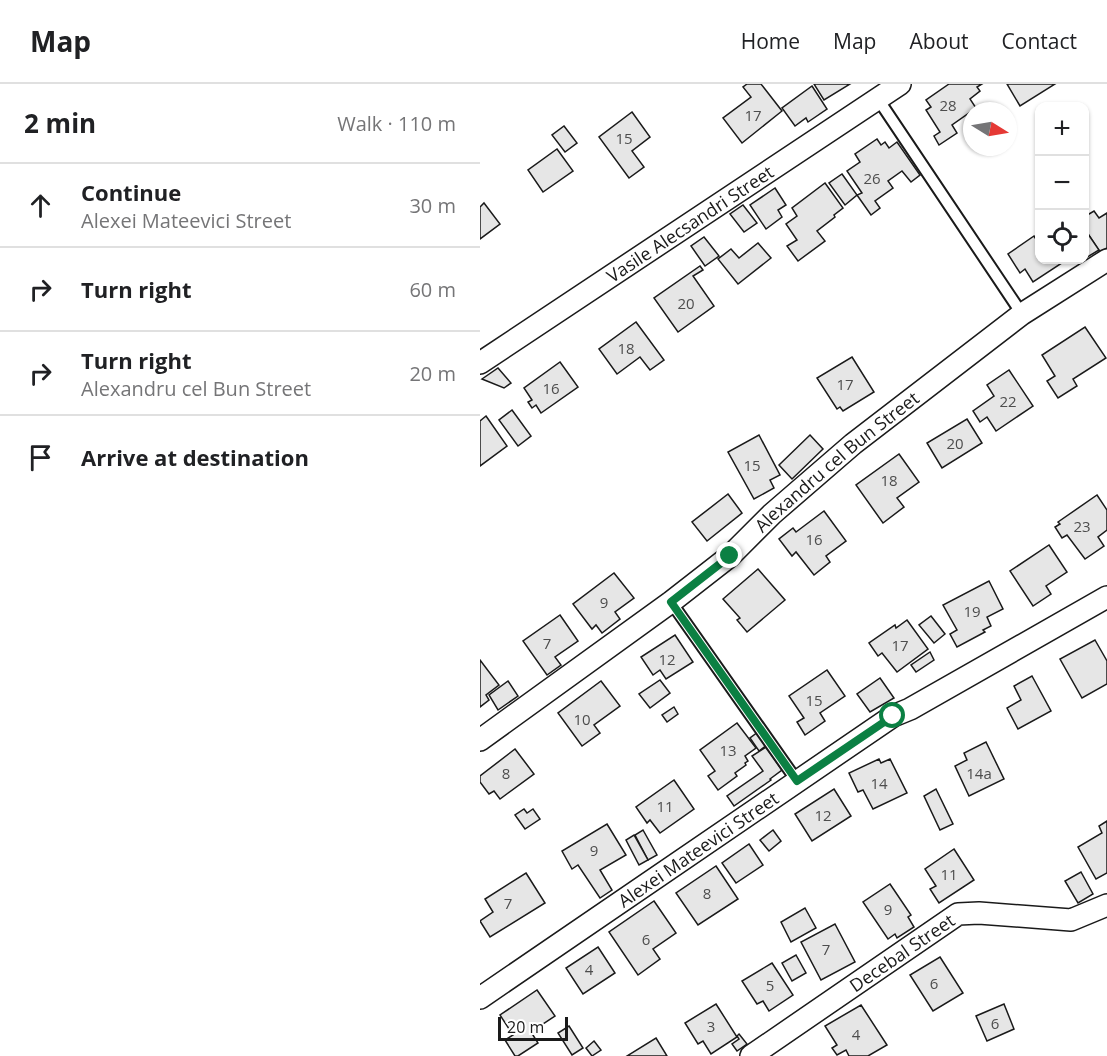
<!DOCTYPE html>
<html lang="en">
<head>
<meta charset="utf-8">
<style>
  :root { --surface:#fff; --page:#f2f2f2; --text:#202124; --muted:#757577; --line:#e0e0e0 }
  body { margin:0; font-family:"Open Sans",sans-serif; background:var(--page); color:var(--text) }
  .controls { position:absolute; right:18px; top:18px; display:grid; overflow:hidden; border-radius:12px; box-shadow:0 2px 4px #0004 }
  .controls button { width:54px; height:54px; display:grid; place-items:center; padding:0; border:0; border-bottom:2px solid var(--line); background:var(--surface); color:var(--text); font:30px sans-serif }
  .compass { position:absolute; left:483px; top:18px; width:54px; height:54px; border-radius:50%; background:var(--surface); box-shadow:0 2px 4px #0004; rotate:101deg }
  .scale { position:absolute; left:18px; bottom:15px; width:70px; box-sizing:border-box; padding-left:6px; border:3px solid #1a1a1a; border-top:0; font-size:16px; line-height:21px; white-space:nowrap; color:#1a1a1a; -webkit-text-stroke:4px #fff; paint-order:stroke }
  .stop { position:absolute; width:18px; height:18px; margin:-14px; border:4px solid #0b8043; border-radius:50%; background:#fff }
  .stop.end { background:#0b8043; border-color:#fff; box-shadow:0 2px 6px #0008 }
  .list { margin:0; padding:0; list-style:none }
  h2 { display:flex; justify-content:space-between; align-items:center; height:78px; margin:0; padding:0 24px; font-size:26px }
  h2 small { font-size:20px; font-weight:400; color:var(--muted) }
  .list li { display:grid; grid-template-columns:39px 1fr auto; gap:18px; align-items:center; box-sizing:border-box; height:84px; padding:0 24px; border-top:2px solid var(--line) }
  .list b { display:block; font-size:22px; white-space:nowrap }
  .list p { margin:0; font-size:20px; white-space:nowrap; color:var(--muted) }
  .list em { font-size:20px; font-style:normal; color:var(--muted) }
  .icon { flex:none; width:33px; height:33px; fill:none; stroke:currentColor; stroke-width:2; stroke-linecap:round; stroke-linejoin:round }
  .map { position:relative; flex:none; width:627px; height:972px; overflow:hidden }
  header { display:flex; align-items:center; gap:36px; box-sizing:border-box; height:84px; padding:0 30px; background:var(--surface); border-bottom:2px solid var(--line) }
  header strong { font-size:28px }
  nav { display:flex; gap:33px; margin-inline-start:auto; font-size:21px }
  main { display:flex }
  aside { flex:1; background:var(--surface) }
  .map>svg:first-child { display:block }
</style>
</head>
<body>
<header>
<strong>Map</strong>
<nav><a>Home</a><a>Map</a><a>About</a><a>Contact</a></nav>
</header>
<main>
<aside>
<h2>2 min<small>Walk · 110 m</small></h2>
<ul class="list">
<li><svg class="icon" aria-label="ahead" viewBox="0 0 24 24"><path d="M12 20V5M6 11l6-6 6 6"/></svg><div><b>Continue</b><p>Alexei Mateevici Street</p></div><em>30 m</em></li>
<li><svg class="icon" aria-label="right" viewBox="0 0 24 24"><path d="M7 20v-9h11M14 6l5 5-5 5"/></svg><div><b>Turn right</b></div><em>60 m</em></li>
<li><svg class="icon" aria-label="right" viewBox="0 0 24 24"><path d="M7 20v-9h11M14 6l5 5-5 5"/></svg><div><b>Turn right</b><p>Alexandru cel Bun Street</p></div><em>20 m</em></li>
<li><svg class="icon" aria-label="arrive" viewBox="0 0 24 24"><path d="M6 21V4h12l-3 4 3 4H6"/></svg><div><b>Arrive at destination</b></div></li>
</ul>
</aside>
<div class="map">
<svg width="627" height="972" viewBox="0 0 627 972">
  <rect width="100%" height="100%" fill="#fff"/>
  <!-- building -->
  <g fill="#e6e6e6" stroke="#1a1a1a" stroke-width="1.5">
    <path d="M267,0H281L302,27L262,59L243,34L271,13L263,3Z"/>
    <path d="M334,0H370L344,16Z"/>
    <path d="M469,0H502L497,3L500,7L490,15L496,24L472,41L477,49L459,61L454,52L460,48L446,26L451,23L446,16Z"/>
    <path d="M527,0H575L540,22Z"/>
    <path d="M332,2L347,25L328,38L326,34L315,42L302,24Z"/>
    <path d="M152,28L170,53L152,67L164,83L149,94L119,53Z"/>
    <path d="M84,42L97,59L85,68L72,51Z"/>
    <path d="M397,55L401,61L405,58L409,64L417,58L440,91L431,98L422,87L408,97L413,104L395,117L400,124L391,131L377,111L382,109L367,87L380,78L375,70Z"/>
    <path d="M77,65L93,87L63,108L48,86Z"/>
    <path d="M362,90L377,111L365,121L349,99Z"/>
    <path d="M345,99L363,124L354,131L355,133L337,147L345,157L318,177L307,162L317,156L306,140L317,132L312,124Z"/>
    <path d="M295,104L306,121L298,126L302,133L286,145L270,121Z"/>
    <path d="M4,119L20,140L0,155V123Z"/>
    <path d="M263,121L277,139L264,148L250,130Z"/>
    <path d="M614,127L619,134L627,129V164L620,168L604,144V133Z"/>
    <path d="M606,147L619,166L604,175V148Z"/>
    <path d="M554,152L557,157L560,155V176L585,177L553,198L545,185L540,189L528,170Z"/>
    <path d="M224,153L239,172L225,182L211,162Z"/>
    <path d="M278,159L291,174L258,200L238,175L251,165L259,174Z"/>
    <path d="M220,182L223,186L213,192L234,222L198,248L174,214Z"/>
    <path d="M156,238L184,276L170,286L160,273L137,290L119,265Z"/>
    <path d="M605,243L626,274L593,295L597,302L578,314L567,297L575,292L562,271Z"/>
    <path d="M372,273L394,308L363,327L360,323L357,325L337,294Z"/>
    <path d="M80,278L98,303L61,329L56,321L52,324L48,318L52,316L44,304Z"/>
    <path d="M18,284L31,299L24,304L2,295Z"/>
    <path d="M529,286L553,322L516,347L507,333L500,338L493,327L514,312L507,301Z"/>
    <path d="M32,326L51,352L38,362L19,336Z"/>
    <path d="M6,332L27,362L0,382V337Z"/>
    <path d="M487,335L502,359L462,384L447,359Z"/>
    <path d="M279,351L300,391L290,396L294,404L274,415L248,368Z"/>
    <path d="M330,351L343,365L312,395L299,381Z"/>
    <path d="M419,370L439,398L417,414L424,423L403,439L376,401Z"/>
    <path d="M248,410L262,429L227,457L212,438Z"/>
    <path d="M617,411L627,426V446L618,453L624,462L605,475L587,451L582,454L575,443L580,440L578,438Z"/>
    <path d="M344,427L366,457L346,472L350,478L334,491L316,468L312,472L299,455L313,444L316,448Z"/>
    <path d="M569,461L587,488L566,502L571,510L553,522L530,487Z"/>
    <path d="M278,485L305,516L267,548L257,536L260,534L243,515Z"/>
    <path d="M134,489L154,514L135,528L140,535L122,549L116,541L112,545L93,520Z"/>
    <path d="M509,497L523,525L507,533L511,542L503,546L505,548L477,563L470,550L477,546L463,521Z"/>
    <path d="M80,531L98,557L75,573L81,581L67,591L43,557Z"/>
    <path d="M451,532L465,550L454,559L439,541Z"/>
    <path d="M427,536L448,565L417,588L402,569L398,572L389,559L415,541L416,544Z"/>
    <path d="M195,551L213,578L186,595L180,586L173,591L161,573Z"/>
    <path d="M615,556L627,577V600L602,614L580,575Z"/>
    <path d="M450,568L454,576L436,588L431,581Z"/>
    <path d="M0,576L19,601L6,611L9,616L0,623Z"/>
    <path d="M347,586L365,612L340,629L345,637L325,651L317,638L324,634L309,612Z"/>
    <path d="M552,592L571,627L538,645L527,624L541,616L534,602Z"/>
    <path d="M400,594L414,614L390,628L377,610Z"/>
    <path d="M180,596L190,609L170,624L159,610Z"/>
    <path d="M28,597L38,612L18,626L9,611Z"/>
    <path d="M121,597L140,622L114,641L120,649L102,662L78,629Z"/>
    <path d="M194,623L198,630L187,638L182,631Z"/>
    <path d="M257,639L276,664L265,672L268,677L265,679L266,681L255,689L257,692L238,706L228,692L235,687L220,666Z"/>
    <path d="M278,648L287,661L279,667L270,654Z"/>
    <path d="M506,658L524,695L489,712L475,682L487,676L484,669Z"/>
    <path d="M286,663L302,686L290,695L291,696L254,722L247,712L283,687L272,672Z"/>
    <path d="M35,665L54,690L20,715L14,707L9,710L0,698V692Z"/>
    <path d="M399,675L401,679L410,675L427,709L393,725L383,706L378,708L369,689Z"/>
    <path d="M194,696L214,725L180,749L170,736L167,739L156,723Z"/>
    <path d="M354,705L371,732L332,757L315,730Z"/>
    <path d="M456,705L473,740L460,746L444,712Z"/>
    <path d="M44,725L47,729L53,725L60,735L45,745L35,731Z"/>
    <path d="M627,737V789L616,795L598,763L622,749L619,742Z"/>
    <path d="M127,740L146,771L120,786L132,806L120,814L98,781L92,785L82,767Z"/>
    <path d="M163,746L177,771L168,776L155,751Z"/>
    <path d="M293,746L301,757L289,767L280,756Z"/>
    <path d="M154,751L168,776L159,781L146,756Z"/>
    <path d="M269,760L283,781L256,799L242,779Z"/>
    <path d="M474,765L494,796L459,819L450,805L456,802L445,785Z"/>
    <path d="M236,782L258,815L218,841L196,809Z"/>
    <path d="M601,788L613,810L598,819L585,797Z"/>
    <path d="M46,789L65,819L10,853L0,837L13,828L5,815Z"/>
    <path d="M410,800L431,831L428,833L434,843L417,854L415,850L408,855L383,818Z"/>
    <path d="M174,817L196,849L173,865L180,875L158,891L129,848Z"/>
    <path d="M325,824L336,844L311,858L301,838Z"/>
    <path d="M355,840L375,878L341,896L321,858Z"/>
    <path d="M118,863L135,889L103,910L86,884Z"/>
    <path d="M316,871L326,889L312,897L302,879Z"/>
    <path d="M460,873L483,909L453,927L430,891Z"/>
    <path d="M292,879L313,911L289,927L283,917L277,920L262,897Z"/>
    <path d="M57,906L75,932L51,948L58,959L38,972H35L25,956L33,951L20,931Z"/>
    <path d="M236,920L257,953L231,970L223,957L218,960L205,939Z"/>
    <path d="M524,920L534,945L507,957L496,932Z"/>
    <path d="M381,921L407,961L388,972H369L366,966L357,971L352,964L357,961L345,942Z"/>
    <path d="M89,942L103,964L92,971L78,949Z"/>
    <path d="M259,950L267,960L257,967L252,960L259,955L257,952Z"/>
    <path d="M176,954L187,972H147Z"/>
    <path d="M114,957L121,966L112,972L106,964Z"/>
  </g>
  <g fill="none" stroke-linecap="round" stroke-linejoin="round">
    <defs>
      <g id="lane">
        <path d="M398,15L542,230"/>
        <path d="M191,518L317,697"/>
      </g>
      <g id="street">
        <path id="s1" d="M0,279L420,0"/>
        <path id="s2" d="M0,656L191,518L250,472L292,430L373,360L542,230L627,176"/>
        <path id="s3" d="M0,914L413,632L430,625L627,513"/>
        <path id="s4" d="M271,972L478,830L499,829L591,836L627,821"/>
      </g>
    </defs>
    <!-- lane casing -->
    <use href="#lane" stroke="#1a1a1a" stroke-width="14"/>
    <!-- street casing -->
    <use href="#street" stroke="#1a1a1a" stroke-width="24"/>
    <!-- lane -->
    <use href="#lane" stroke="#fff" stroke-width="10"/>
    <!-- street -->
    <use href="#street" stroke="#fff" stroke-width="21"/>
  </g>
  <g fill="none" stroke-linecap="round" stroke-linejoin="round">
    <!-- route -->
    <path stroke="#0b8043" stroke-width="8" d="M250,472L191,518L317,697L413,632"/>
  </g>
  <g text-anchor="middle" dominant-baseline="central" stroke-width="4.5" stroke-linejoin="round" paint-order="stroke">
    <!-- number labels -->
    <g font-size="15" fill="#4d4d4d">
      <text x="468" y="21">28</text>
      <text x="273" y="31">17</text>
      <text x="144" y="54">15</text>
      <text x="392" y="94">26</text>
      <text x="206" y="219">20</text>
      <text x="146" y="264">18</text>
      <text x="365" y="300">17</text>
      <text x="71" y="304">16</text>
      <text x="528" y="317">22</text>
      <text x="475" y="359">20</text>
      <text x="272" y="381">15</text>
      <text x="409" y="396">18</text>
      <text x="602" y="442">23</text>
      <text x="334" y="455">16</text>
      <text x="124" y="518">9</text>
      <text x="492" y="527">19</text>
      <text x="67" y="559">7</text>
      <text x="420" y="561">17</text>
      <text x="187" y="575">12</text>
      <text x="334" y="616">15</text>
      <text x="102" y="635">10</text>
      <text x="248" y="666">13</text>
      <text x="26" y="689">8</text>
      <text x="499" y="689">14a</text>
      <text x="399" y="699">14</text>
      <text x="185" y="722">11</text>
      <text x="343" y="731">12</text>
      <text x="114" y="766">9</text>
      <text x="469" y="790">11</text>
      <text x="227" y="809">8</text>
      <text x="28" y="819">7</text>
      <text x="408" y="825">9</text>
      <text x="166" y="855">6</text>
      <text x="346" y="865">7</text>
      <text x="109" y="885">4</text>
      <text x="454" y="899">6</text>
      <text x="290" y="901">5</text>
      <text x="515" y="939">6</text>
      <text x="231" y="942">3</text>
      <text x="376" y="950">4</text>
    </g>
    <!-- street labels -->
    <g font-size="18" fill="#1a1a1a" stroke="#fff">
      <text stroke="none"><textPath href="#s1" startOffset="252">Vasile Alecsandri Street</textPath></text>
      <text stroke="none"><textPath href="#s2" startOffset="453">Alexandru cel Bun Street</textPath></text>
      <text stroke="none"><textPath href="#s3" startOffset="264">Alexei Mateevici Street</textPath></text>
      <text stroke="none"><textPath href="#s4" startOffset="183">Decebal Street</textPath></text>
    </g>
  </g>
</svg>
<div class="controls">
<button>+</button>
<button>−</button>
<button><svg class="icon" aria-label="locate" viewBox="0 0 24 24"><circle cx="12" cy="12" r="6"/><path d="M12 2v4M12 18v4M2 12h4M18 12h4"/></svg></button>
</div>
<svg class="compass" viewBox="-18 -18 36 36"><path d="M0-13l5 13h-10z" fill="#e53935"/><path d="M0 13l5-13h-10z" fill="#757577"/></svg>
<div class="scale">20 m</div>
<div class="stop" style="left:413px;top:632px"></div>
<div class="stop end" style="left:250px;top:472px"></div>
</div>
</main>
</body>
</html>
